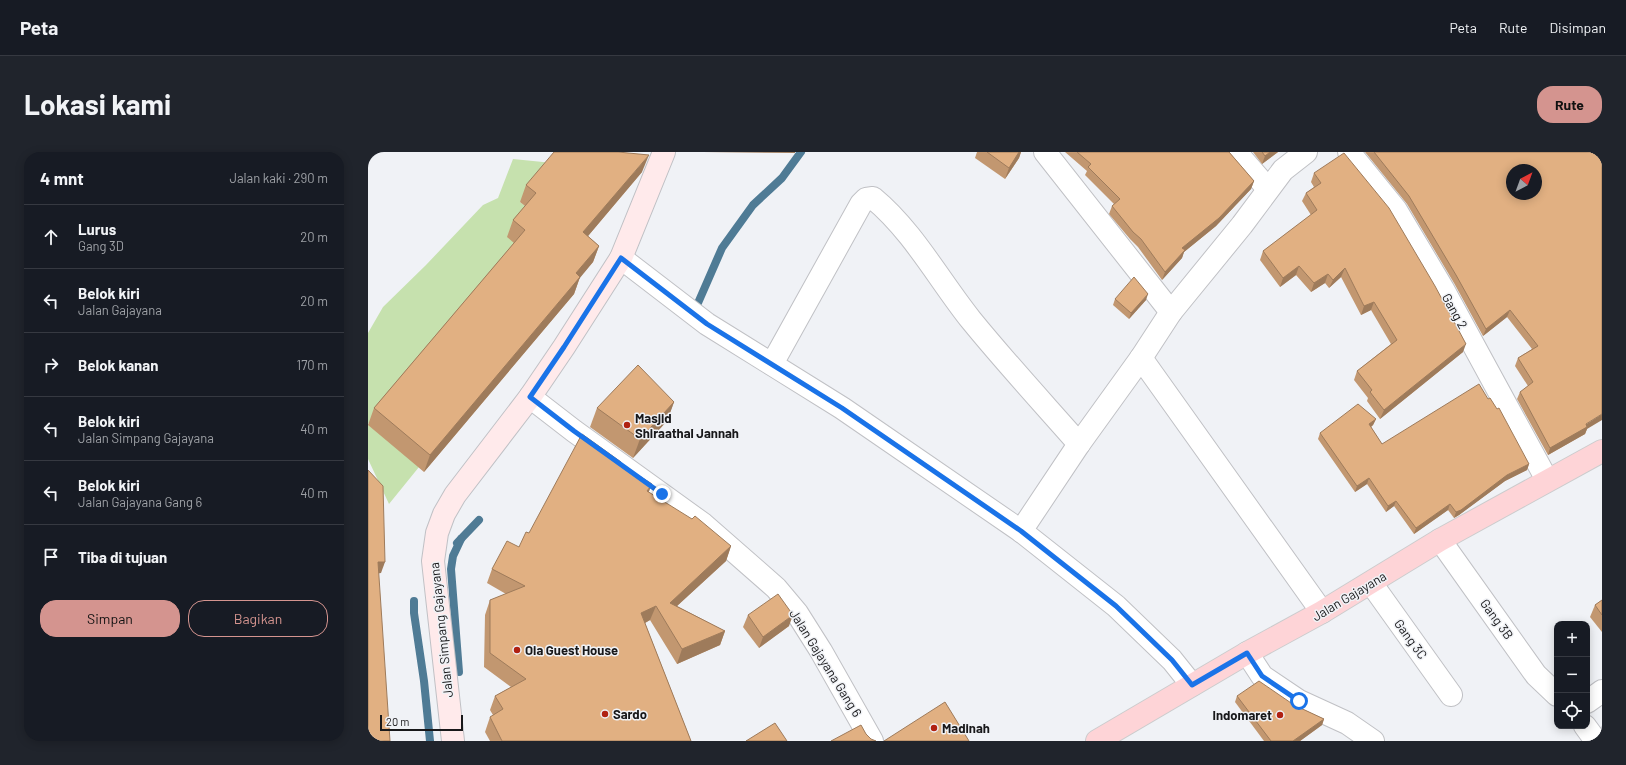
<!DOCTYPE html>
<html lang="id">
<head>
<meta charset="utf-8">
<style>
  :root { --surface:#171b24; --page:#20242c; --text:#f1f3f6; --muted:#9ea1a6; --line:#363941; --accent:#d4948f }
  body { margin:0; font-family:Barlow,sans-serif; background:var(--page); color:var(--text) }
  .controls { position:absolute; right:12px; bottom:12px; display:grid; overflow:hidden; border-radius:8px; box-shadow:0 2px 10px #0003 }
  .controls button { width:36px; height:36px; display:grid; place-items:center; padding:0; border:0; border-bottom:1px solid var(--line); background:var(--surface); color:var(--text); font:20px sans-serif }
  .compass { position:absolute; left:1138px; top:12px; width:36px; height:36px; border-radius:50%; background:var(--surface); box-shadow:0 2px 10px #0003; rotate:41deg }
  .scale { position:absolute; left:12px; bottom:10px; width:83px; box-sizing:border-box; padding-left:4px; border:2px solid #18181a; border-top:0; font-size:11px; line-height:14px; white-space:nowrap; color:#18181a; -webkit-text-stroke:3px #f0f2f6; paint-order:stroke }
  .stop { position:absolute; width:12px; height:12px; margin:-9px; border:3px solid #1a73e8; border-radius:50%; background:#fff }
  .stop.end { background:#1a73e8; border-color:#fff; box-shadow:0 1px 4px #0008 }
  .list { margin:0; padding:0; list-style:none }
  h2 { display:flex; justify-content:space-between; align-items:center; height:52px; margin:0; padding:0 16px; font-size:17px }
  h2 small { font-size:13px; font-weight:400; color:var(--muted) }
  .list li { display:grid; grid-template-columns:26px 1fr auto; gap:12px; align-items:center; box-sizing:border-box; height:64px; padding:0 16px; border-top:1px solid var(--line) }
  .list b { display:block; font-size:15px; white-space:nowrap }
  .list p { margin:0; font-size:13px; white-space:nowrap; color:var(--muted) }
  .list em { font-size:13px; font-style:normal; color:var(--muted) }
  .actions { display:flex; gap:8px; padding:12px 16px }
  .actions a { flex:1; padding:9px 0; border:1px solid var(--accent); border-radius:16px; text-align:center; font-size:14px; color:var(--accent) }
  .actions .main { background:var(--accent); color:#111 }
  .icon { flex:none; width:22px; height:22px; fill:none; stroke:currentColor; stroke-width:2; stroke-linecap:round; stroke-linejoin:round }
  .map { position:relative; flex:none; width:1234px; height:589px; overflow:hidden; border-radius:16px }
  header { display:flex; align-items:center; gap:24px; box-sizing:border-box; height:56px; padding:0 20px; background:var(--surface); border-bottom:1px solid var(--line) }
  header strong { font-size:19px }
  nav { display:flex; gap:22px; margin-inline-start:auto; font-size:14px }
  .intro { display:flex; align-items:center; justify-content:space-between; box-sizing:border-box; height:96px; padding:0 24px }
  h1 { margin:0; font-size:28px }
  .button { padding:10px 18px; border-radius:16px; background:var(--accent); color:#111; font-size:14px; font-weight:700 }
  main { display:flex; gap:24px; padding:0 24px }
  aside { flex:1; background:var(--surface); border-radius:16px; box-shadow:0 2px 10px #0003 }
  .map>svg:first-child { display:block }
</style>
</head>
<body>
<header>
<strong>Peta</strong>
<nav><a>Peta</a><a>Rute</a><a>Disimpan</a></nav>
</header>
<div class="intro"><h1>Lokasi kami</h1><a class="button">Rute</a></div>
<main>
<aside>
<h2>4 mnt<small>Jalan kaki · 290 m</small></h2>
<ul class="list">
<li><svg class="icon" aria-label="ahead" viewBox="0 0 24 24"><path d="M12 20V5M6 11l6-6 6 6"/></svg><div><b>Lurus</b><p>Gang 3D</p></div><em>20 m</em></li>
<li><svg class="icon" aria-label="left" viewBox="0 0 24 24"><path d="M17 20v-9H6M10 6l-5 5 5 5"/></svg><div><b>Belok kiri</b><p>Jalan Gajayana</p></div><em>20 m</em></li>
<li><svg class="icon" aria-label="right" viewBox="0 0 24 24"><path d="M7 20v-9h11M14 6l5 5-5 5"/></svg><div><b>Belok kanan</b></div><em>170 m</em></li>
<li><svg class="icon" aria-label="left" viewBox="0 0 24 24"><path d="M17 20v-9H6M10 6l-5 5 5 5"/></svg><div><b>Belok kiri</b><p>Jalan Simpang Gajayana</p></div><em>40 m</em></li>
<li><svg class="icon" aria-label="left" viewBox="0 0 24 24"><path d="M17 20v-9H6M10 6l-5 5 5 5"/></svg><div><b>Belok kiri</b><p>Jalan Gajayana Gang 6</p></div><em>40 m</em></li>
<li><svg class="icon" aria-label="arrive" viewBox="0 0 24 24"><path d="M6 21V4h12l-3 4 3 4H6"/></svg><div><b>Tiba di tujuan</b></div></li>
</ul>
<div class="actions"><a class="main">Simpan</a><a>Bagikan</a></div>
</aside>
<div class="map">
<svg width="1234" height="589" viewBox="0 0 1234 589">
  <rect width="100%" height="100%" fill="#f0f2f6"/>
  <!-- green -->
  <path fill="#c6e1ae" d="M145,7L185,11L152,50L162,58L151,95L0,272L51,315L21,352L0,307V181L15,155L58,113L115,53L130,46Z"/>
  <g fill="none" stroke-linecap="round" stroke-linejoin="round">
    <!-- stream -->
    <g stroke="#4f7b95" stroke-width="8">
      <path d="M330,151L354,96L385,53L414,26L433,0"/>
      <path d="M89,391L111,368"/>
      <path d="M46,449V461L56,529L62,589"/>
      <path d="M91,520L83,417L85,404L93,387"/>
    </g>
    <defs>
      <g id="minor">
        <path d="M677,0L803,160"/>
        <path d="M868,0L900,37"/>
        <path d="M981,0L1028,58L1075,137L1179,328"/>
        <path d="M253,106L339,172L474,256L653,379L748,454L804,508L824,533"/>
        <path d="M773,206L954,460"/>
        <path d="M404,212L493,52L498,47L505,46C545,79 571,128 603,168C638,211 675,251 711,292"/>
        <path d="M162,245L206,279L335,372L408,436L429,461L453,499L504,589"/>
        <path d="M653,379L711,292L773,206L803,160L874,73L915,18L938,0"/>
        <path d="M1072,388L1168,523L1189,543"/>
        <path d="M1003,431L1083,543"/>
        <path d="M879,501L894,524L931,549L979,571L1005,589"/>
        <path d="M1219,550L1234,539"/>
        <path d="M1217,574L1228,589"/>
      </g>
      <path id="secondary" d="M85,589L65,409L69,381L76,362L87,343L162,245L196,195L253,106L296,0"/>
      <path id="primary" d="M729,589L879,501L954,460L1072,388L1234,299"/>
    </defs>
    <!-- minor casing -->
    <use href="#minor" stroke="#c0c1c5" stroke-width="24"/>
    <!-- secondary casing -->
    <use href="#secondary" stroke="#c0c1c5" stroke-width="24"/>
    <!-- primary casing -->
    <use href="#primary" stroke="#cccccd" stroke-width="24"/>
    <!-- minor -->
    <use href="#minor" stroke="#fff" stroke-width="22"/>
    <!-- secondary -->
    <use href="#secondary" stroke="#ffeaeb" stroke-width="22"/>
    <!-- primary -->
    <use href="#primary" stroke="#fed4d7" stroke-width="22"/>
  </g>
  <!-- wall -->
  <g fill="#c29770">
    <path d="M609,0H653L651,6L637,27L607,6Z"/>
    <path d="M697,0H861L886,29L883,37L848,74L816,100L814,106L794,128L770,95L762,87L741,62L744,54L746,52L717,23L719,19Z"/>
    <path d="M885,0H910L894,12Z"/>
    <path d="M997,0H1234L1219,277L1217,282L1180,303L1149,247L1152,240L1160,234L1147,214L1150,206L1164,197L1139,165L1115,184L1086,131L1039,52Z"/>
    <path d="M274,20L220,84L231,94L225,110L212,125L206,142L56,320L0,273L6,256L146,91L139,85L145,68L157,54L152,50L158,33Z"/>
    <path d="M946,21L1095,200L1012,267L999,249L1000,246L986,228L989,219L1023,192L1003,158L993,163L973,125L961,136L957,131L943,140L928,123L912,135L892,108L895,99L943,63L934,49L938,41L946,35L943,30Z"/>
    <path d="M747,147L778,148L761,167L745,153Z"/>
    <path d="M306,250L299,269L265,306L222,275L229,256Z"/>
    <path d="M1008,267L1005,273L1003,275L1014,292L1161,312L1159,318L1137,329L1091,363L1086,366L1080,358L1046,382L1026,354L1018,360L999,332L987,340L950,287L952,281Z"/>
    <path d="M253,310L252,312L281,340L363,394L358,409L309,454L357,479L352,493L309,512L282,468L277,471L323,589H122L117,580L122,565L125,563L122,558L127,544L143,535L116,515L117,463L122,448L138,442L119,431L124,417Z"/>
    <path d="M1234,448V480L1222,465L1227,453Z"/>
    <path d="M380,463L421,474L391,496L375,475Z"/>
    <path d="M869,544L926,553L956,567L954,573L932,589H896L867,550Z"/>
  </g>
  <!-- shaded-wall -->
  <g fill="#9e7b5b">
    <path d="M335,0H427V1Z"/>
    <path d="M651,0H653L651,6L637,27L641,16Z"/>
    <path d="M902,0H910L894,12L897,4Z"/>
    <path d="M281,3L274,20L209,97L215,80Z"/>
    <path d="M886,29L883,37L848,74L816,100L814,106L794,128L797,120L814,96Z"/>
    <path d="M231,94L225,110L202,138L208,121Z"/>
    <path d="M931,114L928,123L912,135L915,126Z"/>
    <path d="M977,116L973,125L961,136L965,128Z"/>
    <path d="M960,122L957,131L943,140L946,131Z"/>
    <path d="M212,125L206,142L56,320L62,303Z"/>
    <path d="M780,142L778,148L761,167L763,161Z"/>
    <path d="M1006,150L1003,158L993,163L996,154Z"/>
    <path d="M1142,158L1139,165L1115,184L1118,177Z"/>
    <path d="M1098,192L1095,200L1012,267L1016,258Z"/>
    <path d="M306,250L299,269L265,306L272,287Z"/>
    <path d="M1234,262V268L1219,277L1217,282L1180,303L1182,296Z"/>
    <path d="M1008,267L1005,273L999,278L1001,272Z"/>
    <path d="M1161,312L1159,318L1137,329L1091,363L1086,366L1088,360L1139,323Z"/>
    <path d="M1001,326L999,332L987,340L989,334Z"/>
    <path d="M284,332L278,347L279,339Z"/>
    <path d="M1028,349L1026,354L1018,360L1020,354Z"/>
    <path d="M1082,352L1080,358L1046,382L1048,376Z"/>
    <path d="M363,394L358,409L297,465L302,451Z"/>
    <path d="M10,410H17L13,421L6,422Z"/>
    <path d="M288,454L282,468L268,476L273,461Z"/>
    <path d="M425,463L421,474L391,496L395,485Z"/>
    <path d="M357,479L352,493L309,512L314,497Z"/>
    <path d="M956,567L954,573L932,589H925Z"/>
  </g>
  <!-- building -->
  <g fill="#e1b082" stroke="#9e7b5b" fill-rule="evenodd">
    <path d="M186,0H250L281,3L215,80L231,94L208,121L212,125L62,303L6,256L157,78L145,68L168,41L158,33Z"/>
    <path d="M619,0H651L641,16Z"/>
    <path d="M709,0H861L886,29L851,66L814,96L817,98L797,120L773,87L765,80L744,54L752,47L720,15L723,12Z"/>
    <path d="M894,0H902L897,4Z"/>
    <path d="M1006,0H1234V262L1218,272L1219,275L1182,296L1152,240L1165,230L1150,206L1170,194L1142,158L1118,177L1088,123L1041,44ZM1144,18H1168V42H1144Z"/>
    <path d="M976,1L1021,56L1067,134L1098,192L1016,258L1002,240L1004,238L989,219L1029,188L1006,150L996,154L977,116L965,128L960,122L946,131L931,114L915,126L895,99L949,58L938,41L953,31L946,21Z"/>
    <path d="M766,125L780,142L763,161L747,147Z"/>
    <path d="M270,213L306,250L272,287L229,256Z"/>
    <path d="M1111,232L1120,247L1122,246L1129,257L1131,256L1161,312L1139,323L1093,358L1088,360L1082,352L1048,376L1028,349L1020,354L1001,326L989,334L952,281L990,252L1008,267L1001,272L1014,292Z"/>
    <path d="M214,282L253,310L251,311L284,332L279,339L324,367L327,364L363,394L302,451L357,479L314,497L288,454L273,461L323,589H134L122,565L135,557L127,544L158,527L122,501V448L157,434L124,417L139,389L151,395L158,380L161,381Z"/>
    <path d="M0,318L15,334L17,410H10L22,589H0Z"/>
    <path d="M410,442L425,463L395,485L380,463Z"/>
    <path d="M1234,448V463L1227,453Z"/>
    <path d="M891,529L926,553L956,567L925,589H903L869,544Z"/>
    <path d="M577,550L601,589H516Z"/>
    <path d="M407,571L419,589H378Z"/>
    <path d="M493,573L498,582L503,587L508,589H463Z"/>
  </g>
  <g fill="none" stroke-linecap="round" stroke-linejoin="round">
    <!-- route -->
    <path stroke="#1a73e8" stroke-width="5" d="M294,342L206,279L162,245L196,195L253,106L339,172L474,256L653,379L748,454L804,508L824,533L879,501L894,524L931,549"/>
  </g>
  <!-- markers -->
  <g fill="#b02112" stroke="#f0f2f6" stroke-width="1.5">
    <circle cx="259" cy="273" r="4"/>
    <circle cx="149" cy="498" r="4"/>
    <circle cx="237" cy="562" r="4"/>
    <circle cx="912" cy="563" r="4"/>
    <circle cx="566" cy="576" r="4"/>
  </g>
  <g text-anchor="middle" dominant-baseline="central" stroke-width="3" stroke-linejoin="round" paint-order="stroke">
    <!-- street labels -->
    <g font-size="13" fill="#18181a" stroke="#f0f2f6">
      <text transform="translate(1087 159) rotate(61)">Gang 2</text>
      <text transform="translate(981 444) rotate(-31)">Jalan Gajayana</text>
      <text transform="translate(1129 467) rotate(54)">Gang 3B</text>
      <text transform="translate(73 478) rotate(-96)">Jalan Simpang Gajayana</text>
      <text transform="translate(1043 487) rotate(54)">Gang 3C</text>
      <text transform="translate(458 511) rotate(58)">Jalan Gajayana Gang 6</text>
    </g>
    <!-- poi labels -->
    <g font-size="13" font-weight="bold" fill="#18181a" stroke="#f0f2f6" text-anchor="start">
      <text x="267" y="266">Masjid<tspan x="267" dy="15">Shiraathal Jannah</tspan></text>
      <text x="157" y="498">Oia Guest House</text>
      <text x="245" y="562">Sardo</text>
      <text x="904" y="563" text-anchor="end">Indomaret</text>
      <text x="574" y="576">Madinah</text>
    </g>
  </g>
</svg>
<div class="controls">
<button>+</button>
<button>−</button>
<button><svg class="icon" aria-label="locate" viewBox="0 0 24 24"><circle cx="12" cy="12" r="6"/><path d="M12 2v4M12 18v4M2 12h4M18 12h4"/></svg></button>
</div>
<svg class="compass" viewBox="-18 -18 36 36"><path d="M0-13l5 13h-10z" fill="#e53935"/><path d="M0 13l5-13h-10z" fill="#9ea1a6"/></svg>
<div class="scale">20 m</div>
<div class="stop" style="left:931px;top:549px"></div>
<div class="stop end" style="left:294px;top:342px"></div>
</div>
</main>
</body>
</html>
